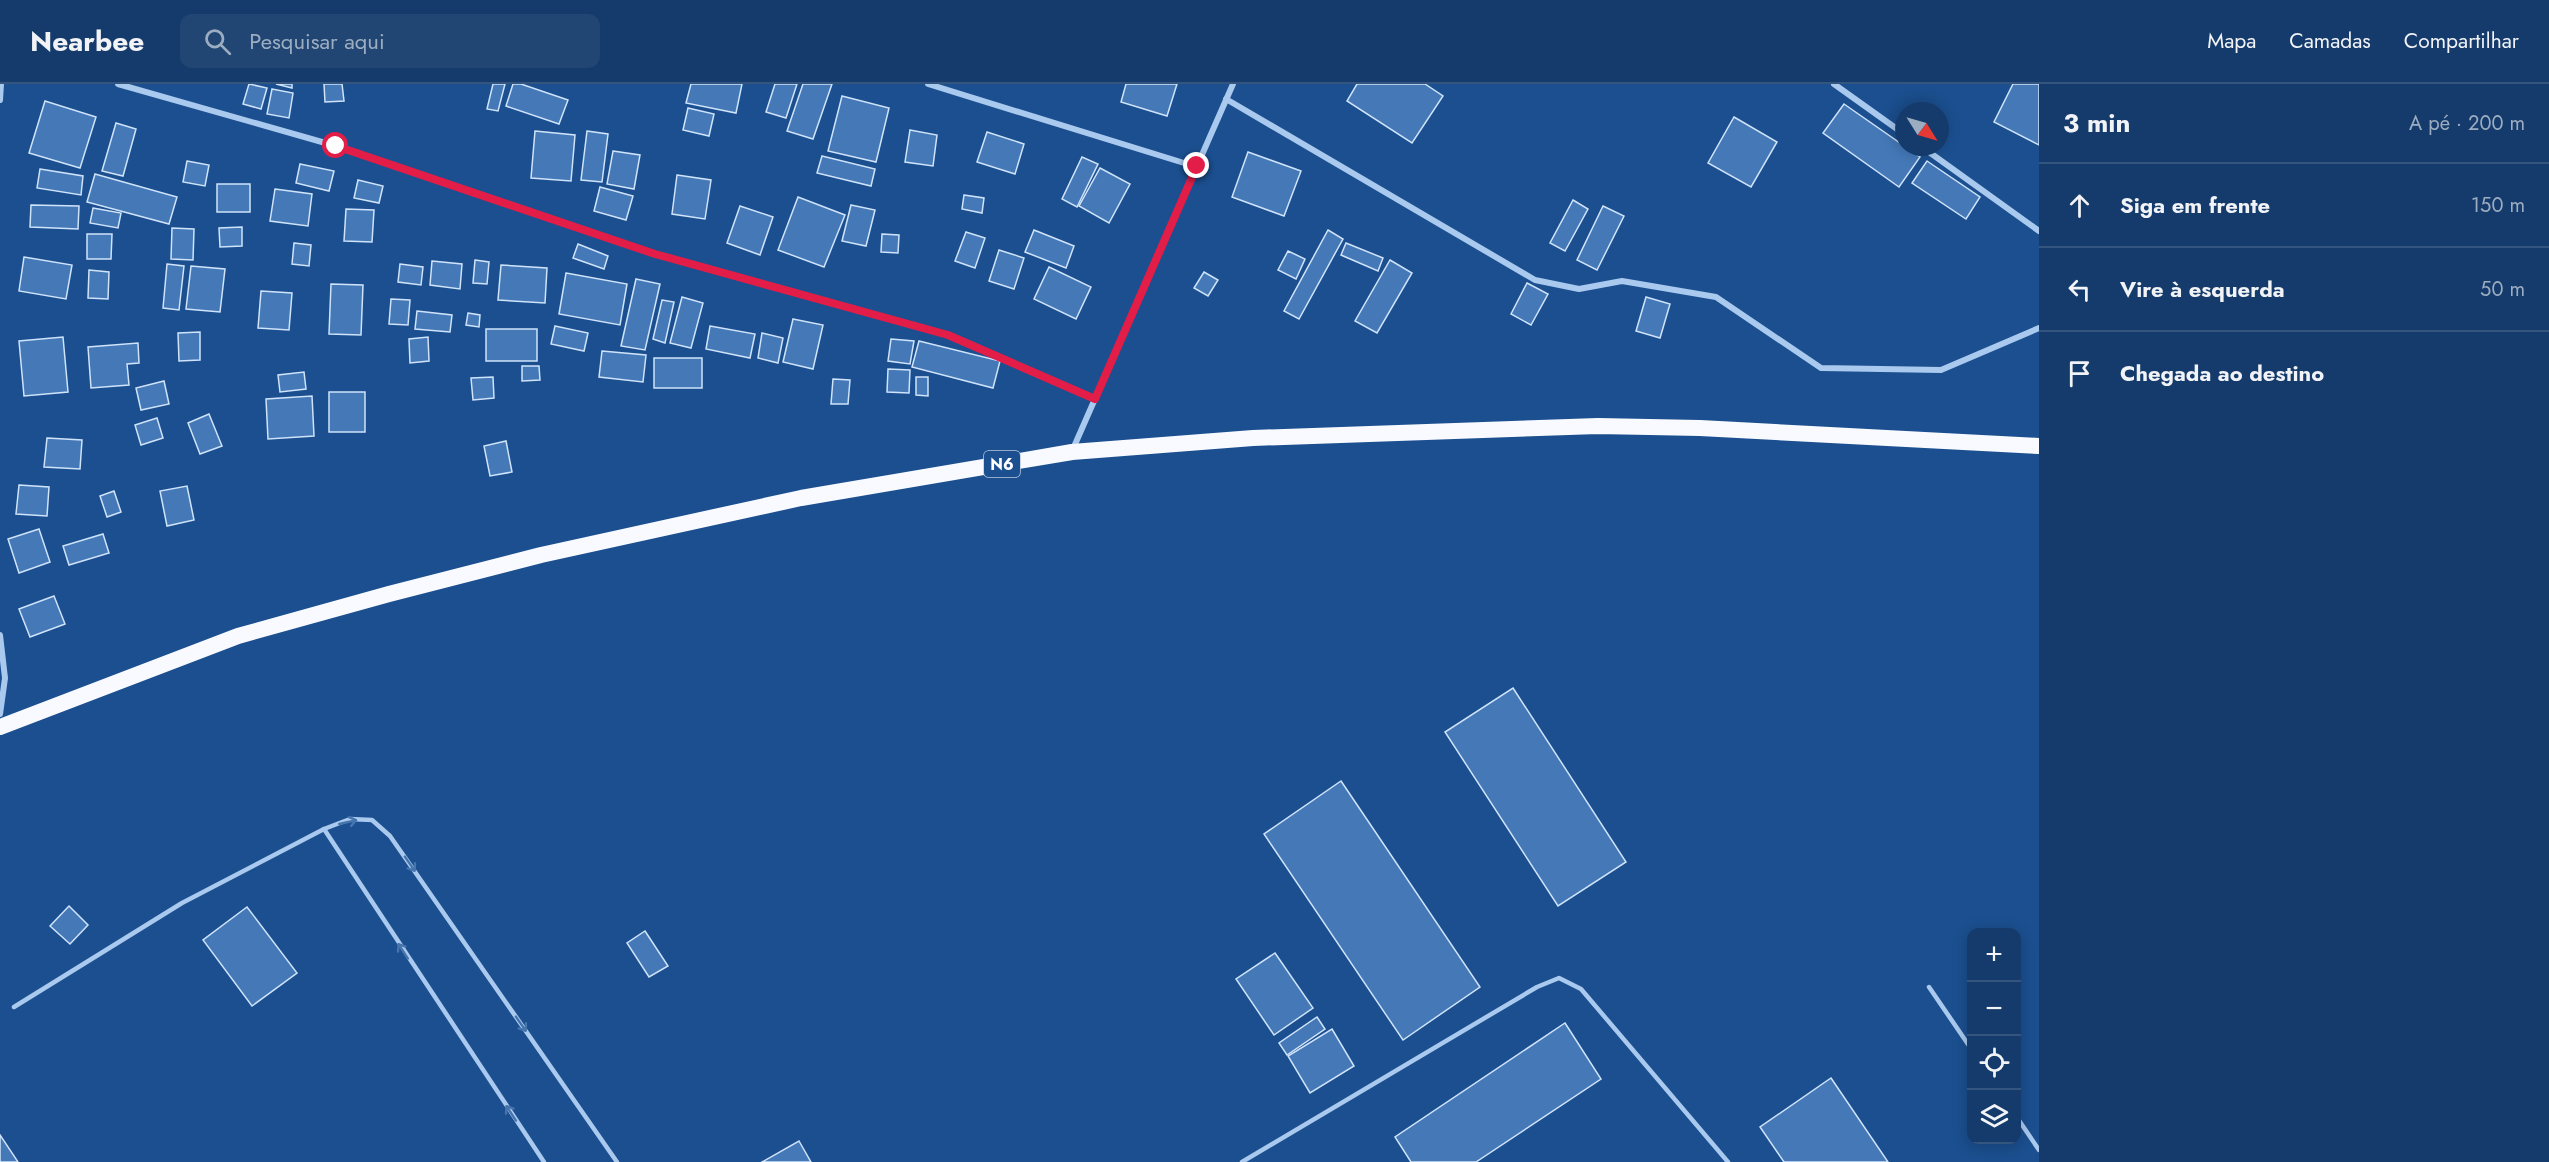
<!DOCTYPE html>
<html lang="pt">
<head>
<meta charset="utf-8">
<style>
  :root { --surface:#143b6b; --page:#214673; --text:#f1f3f6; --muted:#9dadc1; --line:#33557e }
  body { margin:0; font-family:Jost,sans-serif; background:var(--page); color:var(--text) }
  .controls { position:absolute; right:18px; bottom:18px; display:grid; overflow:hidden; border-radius:12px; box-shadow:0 3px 15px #0003 }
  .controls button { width:54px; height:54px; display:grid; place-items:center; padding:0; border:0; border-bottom:2px solid var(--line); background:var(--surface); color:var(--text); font:30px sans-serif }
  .compass { position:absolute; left:1895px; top:18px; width:54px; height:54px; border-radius:50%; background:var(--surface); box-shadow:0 3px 15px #0003; rotate:127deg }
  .stop { position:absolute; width:18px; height:18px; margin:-14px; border:4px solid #e11d48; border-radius:50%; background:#fff }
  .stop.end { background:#e11d48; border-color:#fff; box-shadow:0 2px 6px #0008 }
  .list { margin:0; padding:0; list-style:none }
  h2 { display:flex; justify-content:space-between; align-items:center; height:78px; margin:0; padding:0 24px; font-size:26px }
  h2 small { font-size:20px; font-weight:400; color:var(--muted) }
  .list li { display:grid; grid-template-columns:39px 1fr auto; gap:18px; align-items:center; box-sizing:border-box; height:84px; padding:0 24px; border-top:2px solid var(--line) }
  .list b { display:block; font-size:22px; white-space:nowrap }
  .list em { font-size:20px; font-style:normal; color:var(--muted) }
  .icon { flex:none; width:33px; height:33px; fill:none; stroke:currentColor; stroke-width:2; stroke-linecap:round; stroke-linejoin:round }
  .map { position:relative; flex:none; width:2039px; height:1078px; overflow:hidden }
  header { display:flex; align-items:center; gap:36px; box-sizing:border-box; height:84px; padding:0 30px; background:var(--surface); border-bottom:2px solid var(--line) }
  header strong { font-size:28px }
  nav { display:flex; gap:33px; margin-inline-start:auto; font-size:21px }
  .search { width:420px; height:54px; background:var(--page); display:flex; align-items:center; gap:15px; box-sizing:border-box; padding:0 21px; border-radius:12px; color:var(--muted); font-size:22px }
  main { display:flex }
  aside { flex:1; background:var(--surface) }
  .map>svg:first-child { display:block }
</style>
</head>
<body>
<header>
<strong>Nearbee</strong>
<div class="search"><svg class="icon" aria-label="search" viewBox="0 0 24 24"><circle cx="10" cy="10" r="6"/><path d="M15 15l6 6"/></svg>Pesquisar aqui</div>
<nav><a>Mapa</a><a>Camadas</a><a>Compartilhar</a></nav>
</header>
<main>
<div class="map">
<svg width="2039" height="1078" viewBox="0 0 2039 1078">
  <rect width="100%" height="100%" fill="#1b4f8f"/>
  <!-- building -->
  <g fill="#4478b7" stroke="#cfe3fa" stroke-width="1.5">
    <path d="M249,0L267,4L261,25L243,20Z"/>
    <path d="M276,0H292V4Z"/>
    <path d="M324,0H342L344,17L325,18Z"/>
    <path d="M493,0H505L498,27L487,25Z"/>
    <path d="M513,0H521L568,16L559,40L506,22Z"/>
    <path d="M691,0H742L736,29L686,19Z"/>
    <path d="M775,0H797L786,34L766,28Z"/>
    <path d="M803,0H832L813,55L787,47Z"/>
    <path d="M1126,0H1177L1167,32L1121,18Z"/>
    <path d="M1357,0H1425L1443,12L1412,59L1347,17Z"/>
    <path d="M2013,0H2039V61L1994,38Z"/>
    <path d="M272,5L293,9L289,34L267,30Z"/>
    <path d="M842,12L889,24L876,78L828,67Z"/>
    <path d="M45,17L96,33L80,84L29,69Z"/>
    <path d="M1844,20L1920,73L1899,103L1823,49Z"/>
    <path d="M688,24L714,30L709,52L683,46Z"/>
    <path d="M1734,33L1777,58L1751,103L1708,79Z"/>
    <path d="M116,39L136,45L123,92L102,87Z"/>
    <path d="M910,46L937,51L933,82L905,78Z"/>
    <path d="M535,47L575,51L571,97L531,94Z"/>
    <path d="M587,47L608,50L602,98L581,96Z"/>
    <path d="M987,48L1024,60L1015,90L977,78Z"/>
    <path d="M613,67L640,71L634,105L607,100Z"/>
    <path d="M1248,68L1301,87L1284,132L1232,113Z"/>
    <path d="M822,72L875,85L871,102L817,89Z"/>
    <path d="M1082,73L1098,80L1077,123L1062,115Z"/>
    <path d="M187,77L209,81L205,102L183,98Z"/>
    <path d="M1927,77L1980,113L1966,135L1912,99Z"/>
    <path d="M300,80L334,87L329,107L296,99Z"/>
    <path d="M1100,84L1130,100L1109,139L1079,122Z"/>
    <path d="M40,85L83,92L81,111L37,104Z"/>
    <path d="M95,90L177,113L169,140L87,118Z"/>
    <path d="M677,91L711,96L705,135L672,130Z"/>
    <path d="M358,96L383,102L379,119L354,114Z"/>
    <rect x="217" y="100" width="33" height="28"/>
    <path d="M600,103L633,112L626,136L594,127Z"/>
    <path d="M275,105L312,110L308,142L270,137Z"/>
    <path d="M964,111L984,114L982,129L962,125Z"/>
    <path d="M798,113L845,131L824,183L778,166Z"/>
    <path d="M1573,116L1588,125L1565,167L1550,159Z"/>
    <path d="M31,121L79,122L78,145L30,143Z"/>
    <path d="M851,121L875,126L866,162L842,157Z"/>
    <path d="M740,122L773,133L760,171L727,159Z"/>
    <path d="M1603,122L1624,132L1597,186L1577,176Z"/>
    <path d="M93,124L121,129L118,144L90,139Z"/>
    <path d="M346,125L374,126L372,158L344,157Z"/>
    <path d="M242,143V162L220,163L219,144Z"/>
    <path d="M172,144L194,145L193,176L171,175Z"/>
    <path d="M1034,146L1074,162L1066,184L1025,168Z"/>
    <path d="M1328,146L1343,155L1299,235L1284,227Z"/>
    <path d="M966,148L985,154L975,184L955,177Z"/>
    <path d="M87,150H112L111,175H87Z"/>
    <path d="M882,150L899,151L898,169L881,168Z"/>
    <path d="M294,159L311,161L309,182L292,180Z"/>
    <path d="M1346,159L1383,174L1378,187L1341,171Z"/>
    <path d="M578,160L608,172L604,185L573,174Z"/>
    <path d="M999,166L1024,174L1014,205L989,197Z"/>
    <path d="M1288,167L1305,175L1296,195L1278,186Z"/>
    <path d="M24,173L72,181L66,215L19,207Z"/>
    <path d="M475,176L489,178L487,200L473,199Z"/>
    <path d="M1390,176L1412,189L1377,249L1355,237Z"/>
    <path d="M432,177L462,180L460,205L430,201Z"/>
    <path d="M167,180L184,182L179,226L163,224Z"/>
    <path d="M400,180L423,183L421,201L398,198Z"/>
    <path d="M501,181L547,184L545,219L498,216Z"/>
    <path d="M191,182L225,185L220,228L186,225Z"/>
    <path d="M1049,183L1091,203L1076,235L1034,215Z"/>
    <path d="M89,186L109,188L108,215L88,214Z"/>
    <path d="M1204,188L1218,196L1208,212L1194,204Z"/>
    <path d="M566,189L627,200L620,241L559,230Z"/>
    <path d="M636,195L660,200L645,266L621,262Z"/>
    <path d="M1527,199L1548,210L1531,241L1511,230Z"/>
    <path d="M331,200L363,201L361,251L329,250Z"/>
    <path d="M261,207L292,209L289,246L258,244Z"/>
    <path d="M682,213L703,219L691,264L670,259Z"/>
    <path d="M1646,213L1670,220L1660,254L1636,247Z"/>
    <path d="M391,215L410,216L408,241L389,240Z"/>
    <path d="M662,216L674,218L665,259L653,255Z"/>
    <path d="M417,227L452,231L450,248L415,245Z"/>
    <path d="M468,229L480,231L479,243L466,241Z"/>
    <path d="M793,235L823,241L813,285L783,278Z"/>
    <path d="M555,242L588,249L584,267L551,260Z"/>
    <path d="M710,242L755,250L750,274L706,265Z"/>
    <rect x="486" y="245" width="51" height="32"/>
    <path d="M200,248V276L179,277L178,249Z"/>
    <path d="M762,249L783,254L778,279L758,274Z"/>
    <path d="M63,253L68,308L24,312L19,257Z"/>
    <path d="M428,253L429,277L410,279L409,255Z"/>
    <path d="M891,255L914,257L910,280L888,277Z"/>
    <path d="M919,257L1000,277L993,304L912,283Z"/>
    <path d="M138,259L139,279L127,280L129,301L91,304L88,263Z"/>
    <path d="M602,267L646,271L643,298L599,293Z"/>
    <rect x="654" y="274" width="48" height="30"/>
    <path d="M522,282H539L540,296L522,297Z"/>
    <path d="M888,285L910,286L909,309L887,308Z"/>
    <path d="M304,288L306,305L280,308L278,291Z"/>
    <path d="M493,293L494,314L473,316L471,294Z"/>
    <path d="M916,293H928V312L916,311Z"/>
    <path d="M833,295L850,296L848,320H831Z"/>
    <path d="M164,297L169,320L141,326L136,304Z"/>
    <rect x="329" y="308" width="36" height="40"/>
    <path d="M312,312L314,352L268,355L266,315Z"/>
    <path d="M209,330L222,362L200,370L188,339Z"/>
    <path d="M157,334L163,354L141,361L135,341Z"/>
    <path d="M47,354L82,356L80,385L44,383Z"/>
    <path d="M506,357L512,388L490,392L484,362Z"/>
    <path d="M19,401L49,403L47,432L16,430Z"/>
    <path d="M187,402L194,436L167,442L160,407Z"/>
    <path d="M114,407L121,428L107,433L100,412Z"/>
    <path d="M39,445L50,478L19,489L8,455Z"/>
    <path d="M103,450L109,469L69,481L63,462Z"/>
    <path d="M54,512L65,540L30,553L19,525Z"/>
    <path d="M1513,604L1626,778L1558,822L1445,648Z"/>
    <path d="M1341,697L1480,903L1403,956L1264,750Z"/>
    <path d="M69,822L88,841L70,860L50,842Z"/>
    <path d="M247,823L297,889L252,922L203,856Z"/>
    <path d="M645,847L668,882L649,893L627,859Z"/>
    <path d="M1275,869L1313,924L1274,951L1236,895Z"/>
    <path d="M1317,933L1325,945L1287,971L1279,959Z"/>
    <path d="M1565,939L1601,995L1476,1078H1411L1395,1053Z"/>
    <path d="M1332,945L1354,982L1310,1009L1288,972Z"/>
    <path d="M1831,994L1888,1078H1784L1760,1043Z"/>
    <path d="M0,1051L18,1078H0Z"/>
    <path d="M799,1057L811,1078H762Z"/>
  </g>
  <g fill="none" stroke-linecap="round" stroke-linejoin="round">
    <!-- service -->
    <g stroke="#a9c9ee" stroke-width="4.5">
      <path d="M324,745L544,1078"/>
      <path d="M1929,903L1972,966"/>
      <path d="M14,923L182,819L324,745L350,735L372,736L390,752L617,1078"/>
      <path d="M2016,1032L2039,1066"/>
      <path d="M1242,1078L1537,903L1559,894L1581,905L1728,1078"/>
    </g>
    <!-- minor -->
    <g stroke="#a9c9ee" stroke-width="6">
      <path d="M118,0L336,62L655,170L948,251L1095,315"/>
      <path d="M928,0L1197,83"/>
      <path d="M1834,0L1904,50"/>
      <path d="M1226,15L1535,196L1579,205L1622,197L1716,213L1821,284L1941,286L2039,244"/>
      <path d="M0,16L1,0"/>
      <path d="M1922,63L2039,147"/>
      <path d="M1073,365L1233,0"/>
      <path d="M0,551L5,594L0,630"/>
    </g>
    <!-- trunk -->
    <path stroke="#f8faff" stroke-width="16" d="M0,643L238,552L389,510L541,471L801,414L1072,368L1253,354L1598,342L1700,344L2039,362"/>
  </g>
  <!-- one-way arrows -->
  <defs><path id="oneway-shaft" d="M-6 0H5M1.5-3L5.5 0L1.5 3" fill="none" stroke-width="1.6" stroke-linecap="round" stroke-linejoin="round" transform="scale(1.5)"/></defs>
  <g stroke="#4674ac">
    <use href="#oneway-shaft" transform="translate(348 738) rotate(-13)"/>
    <use href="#oneway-shaft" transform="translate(410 780) rotate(55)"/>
    <use href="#oneway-shaft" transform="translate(403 867) rotate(-123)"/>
    <use href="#oneway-shaft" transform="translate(521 940) rotate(55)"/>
    <use href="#oneway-shaft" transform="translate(511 1029) rotate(-123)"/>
  </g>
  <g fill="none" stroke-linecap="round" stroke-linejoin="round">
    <!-- route -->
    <path stroke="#e11d48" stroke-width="8" d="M336,62L655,170L948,251L1095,315L1197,82"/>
  </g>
  <g text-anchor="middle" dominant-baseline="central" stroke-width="6" stroke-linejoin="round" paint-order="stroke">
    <!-- shield labels -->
    <rect fill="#1b4f8f" stroke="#bbcadd" stroke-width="1.5" x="984" y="367" width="36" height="26" rx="4.5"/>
    <g font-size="16" font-weight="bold" fill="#fff">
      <text x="1002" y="380">N6</text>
    </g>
  </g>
</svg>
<div class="controls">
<button>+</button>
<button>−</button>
<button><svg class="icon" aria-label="locate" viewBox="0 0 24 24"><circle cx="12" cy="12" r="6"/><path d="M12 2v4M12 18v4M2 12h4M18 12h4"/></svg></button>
<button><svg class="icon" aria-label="layers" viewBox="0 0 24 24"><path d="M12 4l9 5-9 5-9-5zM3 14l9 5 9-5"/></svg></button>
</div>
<svg class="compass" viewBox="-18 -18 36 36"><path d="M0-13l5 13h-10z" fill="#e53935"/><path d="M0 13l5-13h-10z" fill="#9dadc1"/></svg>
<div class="stop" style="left:336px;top:62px"></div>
<div class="stop end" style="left:1197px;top:82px"></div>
</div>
<aside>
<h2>3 min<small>A pé · 200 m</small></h2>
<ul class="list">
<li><svg class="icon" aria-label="ahead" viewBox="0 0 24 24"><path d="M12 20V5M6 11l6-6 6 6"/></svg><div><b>Siga em frente</b></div><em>150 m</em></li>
<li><svg class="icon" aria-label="left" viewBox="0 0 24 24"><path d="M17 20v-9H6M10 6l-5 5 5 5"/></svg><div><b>Vire à esquerda</b></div><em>50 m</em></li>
<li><svg class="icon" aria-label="arrive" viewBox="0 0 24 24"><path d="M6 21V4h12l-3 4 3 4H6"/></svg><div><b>Chegada ao destino</b></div></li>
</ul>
</aside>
</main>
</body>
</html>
